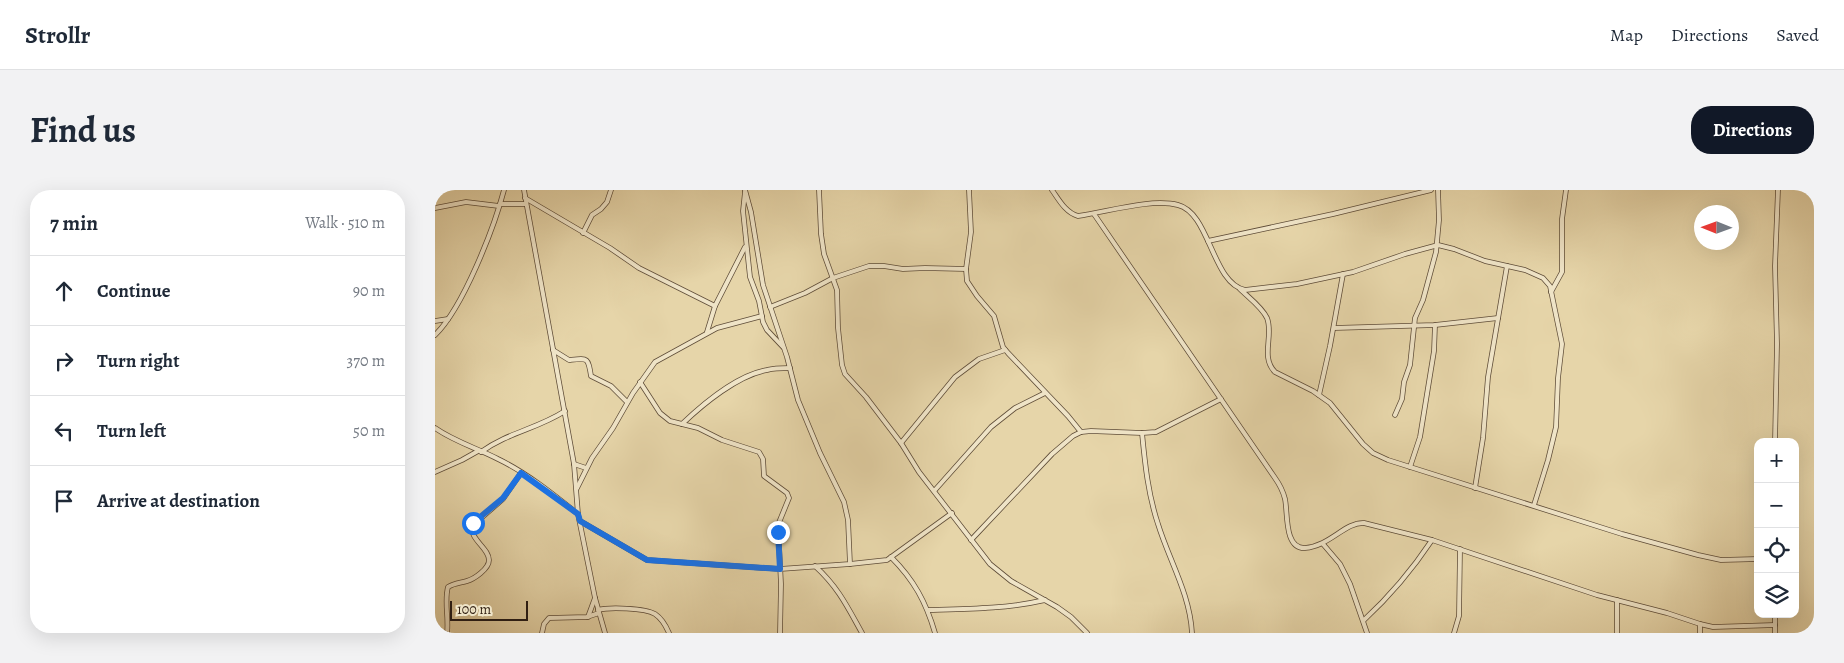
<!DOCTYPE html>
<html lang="en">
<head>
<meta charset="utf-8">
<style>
  :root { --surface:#fff; --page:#f2f2f3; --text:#1f2937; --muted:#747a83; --line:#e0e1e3; --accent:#111827 }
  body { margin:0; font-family:Alegreya,serif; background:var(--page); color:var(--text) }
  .controls { position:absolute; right:15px; bottom:15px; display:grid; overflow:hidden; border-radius:10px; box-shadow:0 5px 20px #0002 }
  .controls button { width:45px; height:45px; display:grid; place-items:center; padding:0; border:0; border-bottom:1px solid var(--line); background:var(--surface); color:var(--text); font:25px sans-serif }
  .compass { position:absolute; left:1259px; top:15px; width:45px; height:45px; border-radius:50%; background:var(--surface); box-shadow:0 5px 20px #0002; rotate:271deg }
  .scale { position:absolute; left:15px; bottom:12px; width:78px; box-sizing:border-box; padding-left:5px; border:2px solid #311f12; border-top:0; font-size:14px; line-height:18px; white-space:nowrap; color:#311f12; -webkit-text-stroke:4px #efe4c7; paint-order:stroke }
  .stop { position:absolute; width:15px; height:15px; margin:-11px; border:4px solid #1a73e8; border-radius:50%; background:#fff }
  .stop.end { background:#1a73e8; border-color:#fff; box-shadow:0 1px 5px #0008 }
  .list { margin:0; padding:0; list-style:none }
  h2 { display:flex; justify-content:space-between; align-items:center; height:65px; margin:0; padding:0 20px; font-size:21px }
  h2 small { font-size:16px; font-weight:400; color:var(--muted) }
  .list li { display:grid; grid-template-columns:32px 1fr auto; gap:15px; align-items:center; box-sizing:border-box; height:70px; padding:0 20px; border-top:1px solid var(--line) }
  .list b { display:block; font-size:19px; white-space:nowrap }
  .list em { font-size:16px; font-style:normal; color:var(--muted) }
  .icon { flex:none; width:28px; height:28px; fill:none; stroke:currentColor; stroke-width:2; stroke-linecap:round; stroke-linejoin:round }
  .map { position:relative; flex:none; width:1379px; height:443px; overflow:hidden; border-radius:20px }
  header { display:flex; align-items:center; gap:30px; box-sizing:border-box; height:70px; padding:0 25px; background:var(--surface); border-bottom:1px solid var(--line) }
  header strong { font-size:24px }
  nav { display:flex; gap:28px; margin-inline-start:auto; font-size:18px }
  .intro { display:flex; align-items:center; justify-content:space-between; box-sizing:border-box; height:120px; padding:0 30px }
  h1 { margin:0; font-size:35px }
  .button { padding:12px 22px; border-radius:20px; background:var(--accent); color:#fff; font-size:18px; font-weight:700 }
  main { display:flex; gap:30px; padding:0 30px }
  aside { flex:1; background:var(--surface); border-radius:20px; box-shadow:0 5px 20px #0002 }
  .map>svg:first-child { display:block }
</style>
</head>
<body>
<header>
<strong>Strollr</strong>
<nav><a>Map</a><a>Directions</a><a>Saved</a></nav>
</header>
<div class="intro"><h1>Find us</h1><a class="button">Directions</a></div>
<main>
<aside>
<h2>7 min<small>Walk · 510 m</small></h2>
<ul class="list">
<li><svg class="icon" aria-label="ahead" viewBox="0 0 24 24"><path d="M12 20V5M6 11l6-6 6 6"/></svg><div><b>Continue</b></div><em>90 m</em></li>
<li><svg class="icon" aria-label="right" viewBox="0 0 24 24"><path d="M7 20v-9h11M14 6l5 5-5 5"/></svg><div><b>Turn right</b></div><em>370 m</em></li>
<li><svg class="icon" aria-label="left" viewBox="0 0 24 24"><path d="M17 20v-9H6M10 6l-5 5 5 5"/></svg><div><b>Turn left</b></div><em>50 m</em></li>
<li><svg class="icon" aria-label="arrive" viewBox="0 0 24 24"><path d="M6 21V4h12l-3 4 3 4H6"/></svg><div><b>Arrive at destination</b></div></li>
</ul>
</aside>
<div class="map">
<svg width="1379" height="443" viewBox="0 0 1379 443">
  <rect width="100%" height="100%" fill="#e6d5a9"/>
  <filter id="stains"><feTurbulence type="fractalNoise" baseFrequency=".004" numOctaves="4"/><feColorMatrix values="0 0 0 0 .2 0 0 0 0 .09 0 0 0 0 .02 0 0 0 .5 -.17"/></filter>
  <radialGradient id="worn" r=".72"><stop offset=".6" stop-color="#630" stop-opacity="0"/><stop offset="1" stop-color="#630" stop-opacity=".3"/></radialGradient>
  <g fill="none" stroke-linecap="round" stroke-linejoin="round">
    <defs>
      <g id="street">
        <path d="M89,0L139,274L143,324L160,408L170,443"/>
        <path d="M310,0L316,22L328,95L352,167L363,210L385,263L409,312L413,330L415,374"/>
        <path d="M384,0L386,44L389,64L402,100L403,138L407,175L410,184L431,207L466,253L484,282L555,374L576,391L622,417L636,427L652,443"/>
        <path d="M534,0L536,42L531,79L532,91L542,106L559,126L568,157L573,163L633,226L646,242"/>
        <path d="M617,0C624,10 631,23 643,26C672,22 716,8 743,15C775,23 777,93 810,100L862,94L918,82L970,64L1003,55L1019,59L1050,71L1090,80L1108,88L1115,96L1127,154L1123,188L1121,237L1113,270L1099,315"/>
        <path d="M310,2L308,21L315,87L324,111L328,132L332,140L348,157"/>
        <path d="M90,8L175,58L204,78L280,116"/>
        <path d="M65,14H91"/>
        <path d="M0,18L31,12L64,16"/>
        <path d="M659,24L840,288C845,295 848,301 850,309C853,323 849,359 870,358C895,356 910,332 929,333L997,350L1162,405L1232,423L1265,434L1278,437L1340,435"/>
        <path d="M148,43L157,25L166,19L172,12L176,0"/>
        <path d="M773,51L898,24L996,0"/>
        <path d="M805,99C813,107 827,117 832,128C839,145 825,167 840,182L878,201L895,213L928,254L938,263L953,270L1187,344L1263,365L1286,370L1323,369"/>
        <path d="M1116,102L1127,82V29L1131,0"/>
        <path d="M335,117L370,103L398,88L434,76H449L468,79L490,78L531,79"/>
        <path d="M0,131L13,129"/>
        <path d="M899,138L1000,135L1063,128"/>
        <path d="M272,142L280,116L310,57"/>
        <path d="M0,145C28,118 59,38 69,0"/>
        <path d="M118,160L134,170C153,168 153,167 156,186L176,196L192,212"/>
        <path d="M205,192L225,223L235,231L263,238L287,250L324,262L328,269L329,286L352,303L354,308L343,335L346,394L345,443"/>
        <path d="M884,205L895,156L908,84"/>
        <path d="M960,225L967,209L969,192L975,175L980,128L988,110L1001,62L1004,30L1003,0"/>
        <path d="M247,234C268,214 303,185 332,180C339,178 347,178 355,178"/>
        <path d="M0,238C20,252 42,258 63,269C92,283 118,304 143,324"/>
        <path d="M707,243C710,274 713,304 723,334C734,370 755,404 757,443"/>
        <path d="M1340,252L1342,154L1340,76L1343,0"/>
        <path d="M466,253L520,187L544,169L570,160"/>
        <path d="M46,262C74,242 102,239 130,221"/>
        <path d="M139,274L151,278"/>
        <path d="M975,277L985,247L999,161L1000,135"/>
        <path d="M0,282L27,270L43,261"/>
        <path d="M142,298L157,268L178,238L198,203L220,172L282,138L327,126"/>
        <path d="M1040,298L1048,248L1053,187L1072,76"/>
        <path d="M500,300L556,237L580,218L610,203"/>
        <path d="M145,331L212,370L345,379L415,374L452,370L517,323"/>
        <path d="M536,350L617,264L638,246L646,242L656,241L707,243L721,242L786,209"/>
        <path d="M888,354L905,374L915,394L932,443"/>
        <path d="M456,367C479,390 491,412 500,443"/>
        <path d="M380,376C403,397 412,416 427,443"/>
        <path d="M163,420C174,417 210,418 220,424C226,428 231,436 234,443"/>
        <path d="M493,420C533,419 571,419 610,410"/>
        <path d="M1340,424V443"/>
        <path d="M153,427L160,408"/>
        <path d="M929,430C955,406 977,380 997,350"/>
        <path d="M12,443C14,428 9,411 13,397C19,393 25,393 32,391C39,389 54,379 54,370C54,358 35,350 37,336L68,309L86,283"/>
        <path d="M107,443L109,434L114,428L152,427L164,423"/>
        <path d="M1019,443L1024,426L1025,359"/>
        <path d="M1182,443V410"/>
        <path d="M1265,443V434"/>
      </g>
    </defs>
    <!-- street casing -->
    <use href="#street" stroke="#5e4c38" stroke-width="5.5"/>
    <!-- street -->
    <use href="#street" stroke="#efe4c7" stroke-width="4"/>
  </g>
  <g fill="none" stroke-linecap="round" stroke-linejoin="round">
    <!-- route -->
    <path stroke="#1a73e8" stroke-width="6" d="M38,333L68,308L86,283L143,324L145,331L212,370L345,379L343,342"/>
  </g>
  <rect width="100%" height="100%" filter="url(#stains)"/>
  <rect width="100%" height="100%" fill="url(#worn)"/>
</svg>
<div class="controls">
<button>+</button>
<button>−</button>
<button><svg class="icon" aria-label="locate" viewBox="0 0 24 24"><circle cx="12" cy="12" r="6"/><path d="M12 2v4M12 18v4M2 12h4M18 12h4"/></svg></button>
<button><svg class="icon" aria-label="layers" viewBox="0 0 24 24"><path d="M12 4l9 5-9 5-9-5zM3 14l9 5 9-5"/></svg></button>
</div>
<svg class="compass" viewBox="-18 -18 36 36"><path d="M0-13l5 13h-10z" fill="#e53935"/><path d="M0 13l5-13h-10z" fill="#747a83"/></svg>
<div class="scale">100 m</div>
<div class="stop" style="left:38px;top:333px"></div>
<div class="stop end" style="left:343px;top:342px"></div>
</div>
</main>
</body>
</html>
